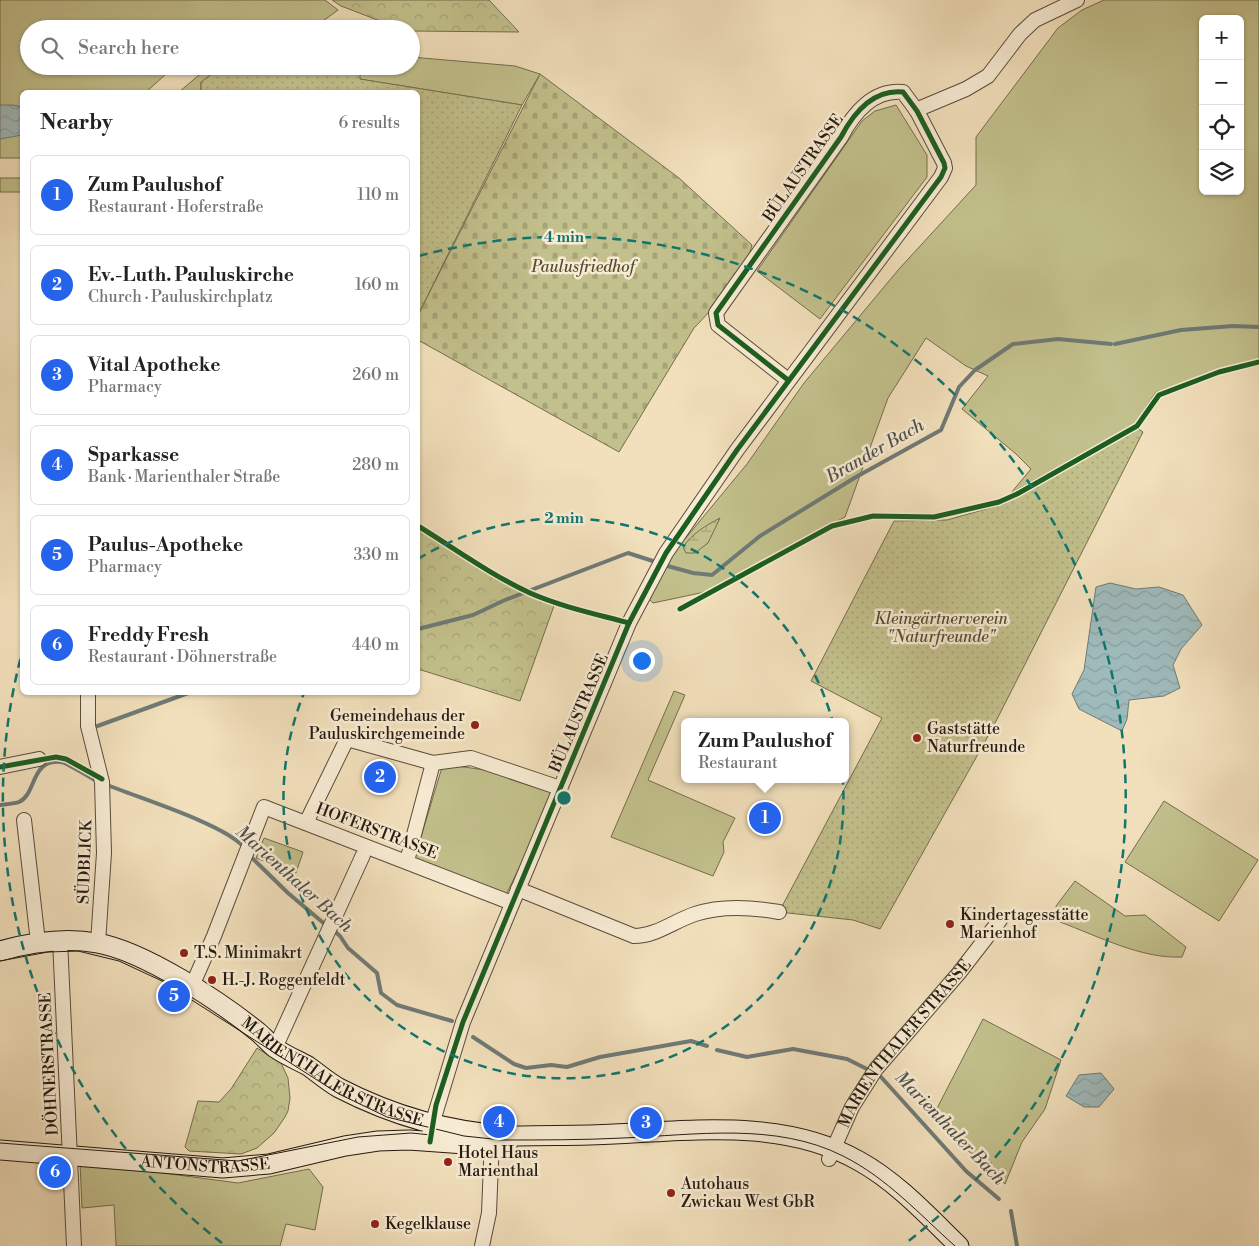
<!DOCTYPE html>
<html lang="en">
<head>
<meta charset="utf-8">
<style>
  :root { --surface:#fff; --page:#f2f2f2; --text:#222; --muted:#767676; --line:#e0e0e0; --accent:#2563eb }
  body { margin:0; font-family:"Libre Bodoni",serif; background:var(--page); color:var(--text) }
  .controls { position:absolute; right:15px; top:15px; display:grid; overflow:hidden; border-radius:8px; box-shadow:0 1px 4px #0004 }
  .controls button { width:45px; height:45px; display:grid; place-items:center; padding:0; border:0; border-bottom:1px solid var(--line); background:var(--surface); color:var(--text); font:25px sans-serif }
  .you { position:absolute; left:641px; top:660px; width:18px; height:18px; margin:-12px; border:4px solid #fff; border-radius:50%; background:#1a73e8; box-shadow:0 0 0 8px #1a73e833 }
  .badge { display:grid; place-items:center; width:32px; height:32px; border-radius:50%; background:var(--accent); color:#fff; font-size:16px; font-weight:700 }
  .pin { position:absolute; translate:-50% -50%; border:2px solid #fff; box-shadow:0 1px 5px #0006 }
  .popup { position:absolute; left:681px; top:718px; width:168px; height:65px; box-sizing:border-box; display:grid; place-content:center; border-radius:8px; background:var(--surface); filter:drop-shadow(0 1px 4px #0005); font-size:16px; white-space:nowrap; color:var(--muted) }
  .popup b { font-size:19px; color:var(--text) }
  .popup::after { content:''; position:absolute; left:50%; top:100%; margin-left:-10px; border:10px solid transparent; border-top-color:var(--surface) }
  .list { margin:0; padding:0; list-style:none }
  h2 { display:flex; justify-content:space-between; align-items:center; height:65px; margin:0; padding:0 20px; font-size:21px }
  h2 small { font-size:16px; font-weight:400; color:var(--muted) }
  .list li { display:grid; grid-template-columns:32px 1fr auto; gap:15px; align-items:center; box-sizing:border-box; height:80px; margin:0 10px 10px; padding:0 10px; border:1px solid var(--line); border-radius:8px }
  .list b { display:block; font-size:19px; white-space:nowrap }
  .list p { margin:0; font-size:16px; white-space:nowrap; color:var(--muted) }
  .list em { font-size:16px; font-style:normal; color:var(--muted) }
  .icon { flex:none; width:28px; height:28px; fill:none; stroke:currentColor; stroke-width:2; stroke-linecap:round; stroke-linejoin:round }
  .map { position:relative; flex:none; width:1259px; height:1246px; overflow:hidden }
  .search { position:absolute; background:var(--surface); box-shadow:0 1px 4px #0004; left:20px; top:20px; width:400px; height:55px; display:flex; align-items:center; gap:12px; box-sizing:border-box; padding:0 18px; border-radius:28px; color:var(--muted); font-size:19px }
  .panel { position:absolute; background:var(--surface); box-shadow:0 1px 4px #0004; left:20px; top:90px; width:400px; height:605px; border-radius:8px }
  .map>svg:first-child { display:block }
</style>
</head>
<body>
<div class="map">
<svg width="1259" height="1246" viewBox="0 0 1259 1246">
  <defs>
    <pattern id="forest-crowns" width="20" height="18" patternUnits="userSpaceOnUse" patternTransform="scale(1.25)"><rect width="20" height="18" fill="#c2c08c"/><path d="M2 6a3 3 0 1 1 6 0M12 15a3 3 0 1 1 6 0" fill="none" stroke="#a7a478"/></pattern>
    <pattern id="wetland-marsh" width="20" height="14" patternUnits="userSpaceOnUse" patternTransform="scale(1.25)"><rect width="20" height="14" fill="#c2c08c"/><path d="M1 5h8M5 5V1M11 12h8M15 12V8" fill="none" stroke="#a7a478"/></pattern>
    <pattern id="cemetery-stones" width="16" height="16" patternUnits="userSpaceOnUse" patternTransform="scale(1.25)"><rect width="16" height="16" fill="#c2c08c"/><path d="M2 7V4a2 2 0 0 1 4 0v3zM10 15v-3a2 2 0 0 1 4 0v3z" fill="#a7a478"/></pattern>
    <pattern id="garden-dots" width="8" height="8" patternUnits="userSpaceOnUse" patternTransform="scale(1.25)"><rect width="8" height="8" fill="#c2c08c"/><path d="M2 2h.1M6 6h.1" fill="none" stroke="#a7a478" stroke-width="1.8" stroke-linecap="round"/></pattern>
    <pattern id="water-waves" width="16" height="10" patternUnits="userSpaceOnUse" patternTransform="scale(1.25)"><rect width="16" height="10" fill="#9fbabb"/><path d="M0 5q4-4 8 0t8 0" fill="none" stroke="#899fa0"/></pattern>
  </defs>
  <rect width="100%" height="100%" fill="#f2e0bc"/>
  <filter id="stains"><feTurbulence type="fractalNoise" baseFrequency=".004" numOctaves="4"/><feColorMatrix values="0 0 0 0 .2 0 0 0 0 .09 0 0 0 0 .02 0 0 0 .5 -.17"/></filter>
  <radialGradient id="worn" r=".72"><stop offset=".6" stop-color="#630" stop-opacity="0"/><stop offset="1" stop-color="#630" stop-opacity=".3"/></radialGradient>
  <!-- green -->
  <g fill="#c2c08c" stroke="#746d4e" fill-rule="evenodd">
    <path d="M0,0H325L338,10L312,29H29V66H175L146,92H22V158H0Z"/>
    <path d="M1104,0H1259V359L1156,392L1135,424L1011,493L1031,469L1016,454L962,409L988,376L966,366L926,338L888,398L845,517L705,592L653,603L641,592L747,464L804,383L899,269L976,185V137L1058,28L1082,10ZM1203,19H1240V191H1203Z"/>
    <path d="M411,57L515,66L540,74L522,105L359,79L360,73L201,82V92H179L199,75L217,66H411Z"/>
    <path d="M896,105L927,155V177L820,319L757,271L862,121L875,111Z"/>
    <rect x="0" y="178" width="22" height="14"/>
    <path d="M674,691L685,695L648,780L735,818L723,842L724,852L713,876L611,837Z"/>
    <path d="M443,764L499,772L551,792L533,839L506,895L414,860Z"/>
    <path d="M1164,801L1258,860L1219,921L1125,862Z"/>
    <path d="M264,838L303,852L296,873L256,858Z"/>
    <path d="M1075,881L1125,916L1145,915L1186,947L1182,957C1141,959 1098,936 1060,922L1056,906Z"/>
    <path d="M983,1019L1061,1060L1045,1109L1022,1142L1005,1184L932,1118Z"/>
    <path d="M80,1162L238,1183L309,1169L323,1187L315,1230L286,1224L280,1246H116L114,1205L82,1208Z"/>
  </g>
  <!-- forest -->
  <g fill="url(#forest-crowns)" stroke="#746d4e">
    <path d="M332,0H489L519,32L411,31V29H401L341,6Z"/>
    <path d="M418,526L511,584L555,603L520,701L418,669Z"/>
    <path d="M257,1048L281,1063L288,1078L290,1098L288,1111L285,1117L274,1133L257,1148L241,1154L189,1151L185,1147L198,1101L219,1102L231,1089Z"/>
  </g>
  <!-- wetland -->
  <path fill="url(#wetland-marsh)" stroke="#746d4e" d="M720,518L708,543L695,553H686L683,547C693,533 705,526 720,518Z"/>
  <!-- cemetery -->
  <path fill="url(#cemetery-stones)" stroke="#746d4e" d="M540,74L679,178L752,245C747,269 712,310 694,328L619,452L418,340V315Z"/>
  <!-- garden -->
  <g fill="url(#garden-dots)" stroke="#746d4e">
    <path d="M317,69L360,72V79L522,105L418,315V92H201V82L213,73Z"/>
    <path d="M1137,428L1143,432L991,731L880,929L853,920L779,912L882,718L811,681L894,521L947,520L1004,504Z"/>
  </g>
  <!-- water -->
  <g fill="url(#water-waves)" stroke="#6f7a76">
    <path d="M0,105H13L22,107V135L0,139Z"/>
    <path d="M1110,583L1136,589L1159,587L1183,595L1202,625L1181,649L1173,665L1180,688L1164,696L1129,700L1127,719L1122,731L1079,709L1072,694L1084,670L1096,587Z"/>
    <path d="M1101,1073L1114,1089L1099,1107H1084L1066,1096L1079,1075Z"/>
  </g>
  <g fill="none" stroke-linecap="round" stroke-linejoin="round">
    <!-- stream -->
    <g stroke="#6f7a76" stroke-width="4">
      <path d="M1115,344L1181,330L1233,326L1259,327"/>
      <path d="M664,565L693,573L712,575L760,536L856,477L941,430L959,387L975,370L1013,344L1058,339L1111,344"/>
      <path d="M418,629L473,615L505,600L628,553L656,562"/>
      <path d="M92,728L191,692"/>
      <path d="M105,784C138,798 222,823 244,847"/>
      <path d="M0,805C6,804 14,804 19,802C37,794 30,759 61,762C69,763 89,778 99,782"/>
      <path d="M249,855L288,893L327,926"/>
      <path d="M333,930L340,936L348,948L377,973L381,993L397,1005L452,1021"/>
      <path d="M473,1037L514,1064L526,1068L551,1065L567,1067L600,1057L691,1041L707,1046"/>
      <path d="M717,1050L747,1057L793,1049L847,1059L869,1070"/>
      <path d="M881,1077L966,1171L999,1199"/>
      <path d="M1011,1211L1017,1246"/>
    </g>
    <defs>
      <g id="minor">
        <path d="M916,110L966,89L988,76L1020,34L1035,20L1077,0"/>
        <path d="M88,692V726L102,782L104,853L98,943"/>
        <path d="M0,767L39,759"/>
        <path d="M24,820L38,942"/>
        <path d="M306,823L347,739L433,763L471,758L560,788"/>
        <path d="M407,861L433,763"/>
        <path d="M518,889L634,936C656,936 674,921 695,914C722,905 751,907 779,912"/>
        <path d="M60,940L74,1246"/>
        <path d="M192,986L214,936L264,807L512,903"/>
        <path d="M275,1048L363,855"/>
        <path d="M430,1131L463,1022L629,623L666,553L737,450L941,177L945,168L944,163L917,111L903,92C873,89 853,114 841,137L716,313L718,325L788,380"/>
        <path id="s1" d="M829,1159L852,1107L876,1069L959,973L1000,920"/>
        <path d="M482,1246L489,1213L492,1138"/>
      </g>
      <g id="secondary">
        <path id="s2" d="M0,951C32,942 64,937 97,943C144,951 221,1002 258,1032C264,1037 269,1043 275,1048C285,1055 297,1060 308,1066C318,1073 328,1082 339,1088C395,1117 453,1133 516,1136C549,1135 582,1136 614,1134C695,1130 786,1119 859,1161C897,1182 928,1216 959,1246"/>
        <path id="s3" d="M0,1150L223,1168L269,1164L345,1146L378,1141L409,1140L507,1147"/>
      </g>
    </defs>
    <!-- minor casing -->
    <use href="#minor" stroke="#594c3a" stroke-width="16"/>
    <!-- secondary casing -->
    <use href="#secondary" stroke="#261a0f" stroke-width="21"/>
    <!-- minor -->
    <use href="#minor" stroke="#f7ebd3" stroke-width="14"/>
    <!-- secondary -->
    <use href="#secondary" stroke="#f7ebd3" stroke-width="19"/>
    <!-- tram -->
    <g stroke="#261a0f" stroke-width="1">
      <path d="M0,961L48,952L78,951L119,961L162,981L339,1094L387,1117L464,1136L502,1140C542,1140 583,1140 623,1138C695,1135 776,1122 843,1156C887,1178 919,1214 955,1246"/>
      <path d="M0,1143L238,1161L358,1137L411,1133L431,1135"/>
    </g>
    <defs>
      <g id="cycleway">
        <path d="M418,526C454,548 491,575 530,593C562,607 596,614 629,623"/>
        <path d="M680,609L832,526L873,516L934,517L999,502L1017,494L1137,426L1159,395L1219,372L1259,362"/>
        <path d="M0,767L56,757L66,759L102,779"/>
        <path d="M430,1142L436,1105L463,1022L629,623L666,553L737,450L941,177L945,168L944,163L917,111L903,92C873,89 853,114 841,137L716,313L718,325L788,380"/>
      </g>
    </defs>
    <!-- cycleway casing -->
    <use href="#cycleway" stroke="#f7ebd3" stroke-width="8"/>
    <!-- cycleway -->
    <use href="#cycleway" stroke="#1b5e20" stroke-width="5"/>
  </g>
  <!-- distance rings -->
  <g fill="none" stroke="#0f766e" stroke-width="2.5" stroke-dasharray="9 6">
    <path d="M418 559A280 280 0 1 1 304 693"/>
    <path d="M222 1243A561 561 0 0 1 22 653M419 256A561 561 0 0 1 906 1243"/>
  </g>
  <!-- markers -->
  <g fill="#8f2418" stroke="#f7ebd3" stroke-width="2">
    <circle cx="475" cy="725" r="5"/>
    <circle cx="917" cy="738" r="5"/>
    <circle cx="950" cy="924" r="5"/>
    <circle cx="184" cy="953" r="5"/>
    <circle cx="212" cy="980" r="5"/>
    <circle cx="448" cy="1162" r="5"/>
    <circle cx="671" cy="1193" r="5"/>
    <circle cx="375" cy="1224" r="5"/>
  </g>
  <g text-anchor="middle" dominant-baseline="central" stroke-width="5" stroke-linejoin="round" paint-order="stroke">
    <!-- street labels -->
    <g font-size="16" fill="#261a0f" stroke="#f7ebd3">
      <text transform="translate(803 168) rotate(-55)">BÜLAUSTRASSE</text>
      <text transform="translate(579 713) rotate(-67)">BÜLAUSTRASSE</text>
      <text transform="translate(377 831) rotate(21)">HOFERSTRASSE</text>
      <text transform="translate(85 862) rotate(-88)">SÜDBLICK</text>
      <text stroke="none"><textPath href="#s1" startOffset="139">MARIENTHALER STRASSE</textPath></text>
      <text transform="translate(49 1064) rotate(-93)">DÖHNERSTRASSE</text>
      <text stroke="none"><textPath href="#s2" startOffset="369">MARIENTHALER STRASSE</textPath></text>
      <text stroke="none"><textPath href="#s3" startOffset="206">ANTONSTRASSE</textPath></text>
    </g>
    <!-- park labels -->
    <g font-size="16" font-style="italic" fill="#554c34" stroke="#f7ebd3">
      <text x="583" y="267">Paulusfriedhof</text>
      <text x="941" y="619">Kleingärtnerverein<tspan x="941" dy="18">"Naturfreunde"</tspan></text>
    </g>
    <!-- poi labels -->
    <g font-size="16" fill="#261a0f" stroke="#f7ebd3" text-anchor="start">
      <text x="465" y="716" text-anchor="end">Gemeindehaus der<tspan x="465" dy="18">Pauluskirchgemeinde</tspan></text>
      <text x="927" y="729">Gaststätte<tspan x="927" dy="18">Naturfreunde</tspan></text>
      <text x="960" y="915">Kindertagesstätte<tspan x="960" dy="18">Marienhof</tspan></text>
      <text x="194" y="953">T.S. Minimakrt</text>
      <text x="222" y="980">H.-J. Roggenfeldt</text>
      <text x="458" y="1153">Hotel Haus<tspan x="458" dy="18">Marienthal</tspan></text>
      <text x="681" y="1184">Autohaus<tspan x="681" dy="18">Zwickau West GbR</tspan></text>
      <text x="385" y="1224">Kegelklause</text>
    </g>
    <!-- water labels -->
    <g font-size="18" font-style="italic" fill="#50524b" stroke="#f7ebd3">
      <text transform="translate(875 451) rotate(-30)">Brander Bach</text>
      <text transform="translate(294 879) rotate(42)">Marienthaler Bach</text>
      <text transform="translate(950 1128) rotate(46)">Marienthaler Bach</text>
    </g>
  </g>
  <circle cx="564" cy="798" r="8" fill="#0f766e" stroke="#f7ebd3" stroke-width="2.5"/>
  <g font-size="15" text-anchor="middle" font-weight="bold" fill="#0f766e" stroke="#f7ebd3" stroke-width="5" stroke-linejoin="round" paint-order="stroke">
    <text x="564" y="242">4 min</text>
    <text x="564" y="523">2 min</text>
  </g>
  <rect width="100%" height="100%" filter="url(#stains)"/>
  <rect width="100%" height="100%" fill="url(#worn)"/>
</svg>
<div class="controls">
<button>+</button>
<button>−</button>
<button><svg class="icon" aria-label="locate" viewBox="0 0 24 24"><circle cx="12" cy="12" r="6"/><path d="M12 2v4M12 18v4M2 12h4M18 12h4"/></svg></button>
<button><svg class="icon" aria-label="layers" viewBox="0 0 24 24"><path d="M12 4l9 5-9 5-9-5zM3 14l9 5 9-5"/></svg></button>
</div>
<div class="you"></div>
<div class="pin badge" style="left:765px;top:818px">1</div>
<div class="popup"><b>Zum Paulushof</b>Restaurant</div>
<div class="pin badge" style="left:380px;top:777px">2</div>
<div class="pin badge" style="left:646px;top:1123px">3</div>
<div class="pin badge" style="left:499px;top:1122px">4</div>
<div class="pin badge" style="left:174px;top:996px">5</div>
<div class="pin badge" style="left:55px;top:1172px">6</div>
<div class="search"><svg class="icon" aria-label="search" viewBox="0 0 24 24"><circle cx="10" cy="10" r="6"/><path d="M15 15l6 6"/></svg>Search here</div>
<section class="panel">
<h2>Nearby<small>6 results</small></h2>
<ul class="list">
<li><span class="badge">1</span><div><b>Zum Paulushof</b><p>Restaurant · Hoferstraße</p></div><em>110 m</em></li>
<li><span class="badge">2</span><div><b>Ev.-Luth. Pauluskirche</b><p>Church · Pauluskirchplatz</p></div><em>160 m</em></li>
<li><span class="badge">3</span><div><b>Vital Apotheke</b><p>Pharmacy</p></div><em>260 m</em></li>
<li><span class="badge">4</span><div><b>Sparkasse</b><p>Bank · Marienthaler Straße</p></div><em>280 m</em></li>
<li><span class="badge">5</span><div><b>Paulus-Apotheke</b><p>Pharmacy</p></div><em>330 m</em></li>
<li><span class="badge">6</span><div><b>Freddy Fresh</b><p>Restaurant · Döhnerstraße</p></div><em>440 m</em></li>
</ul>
</section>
</div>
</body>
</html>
